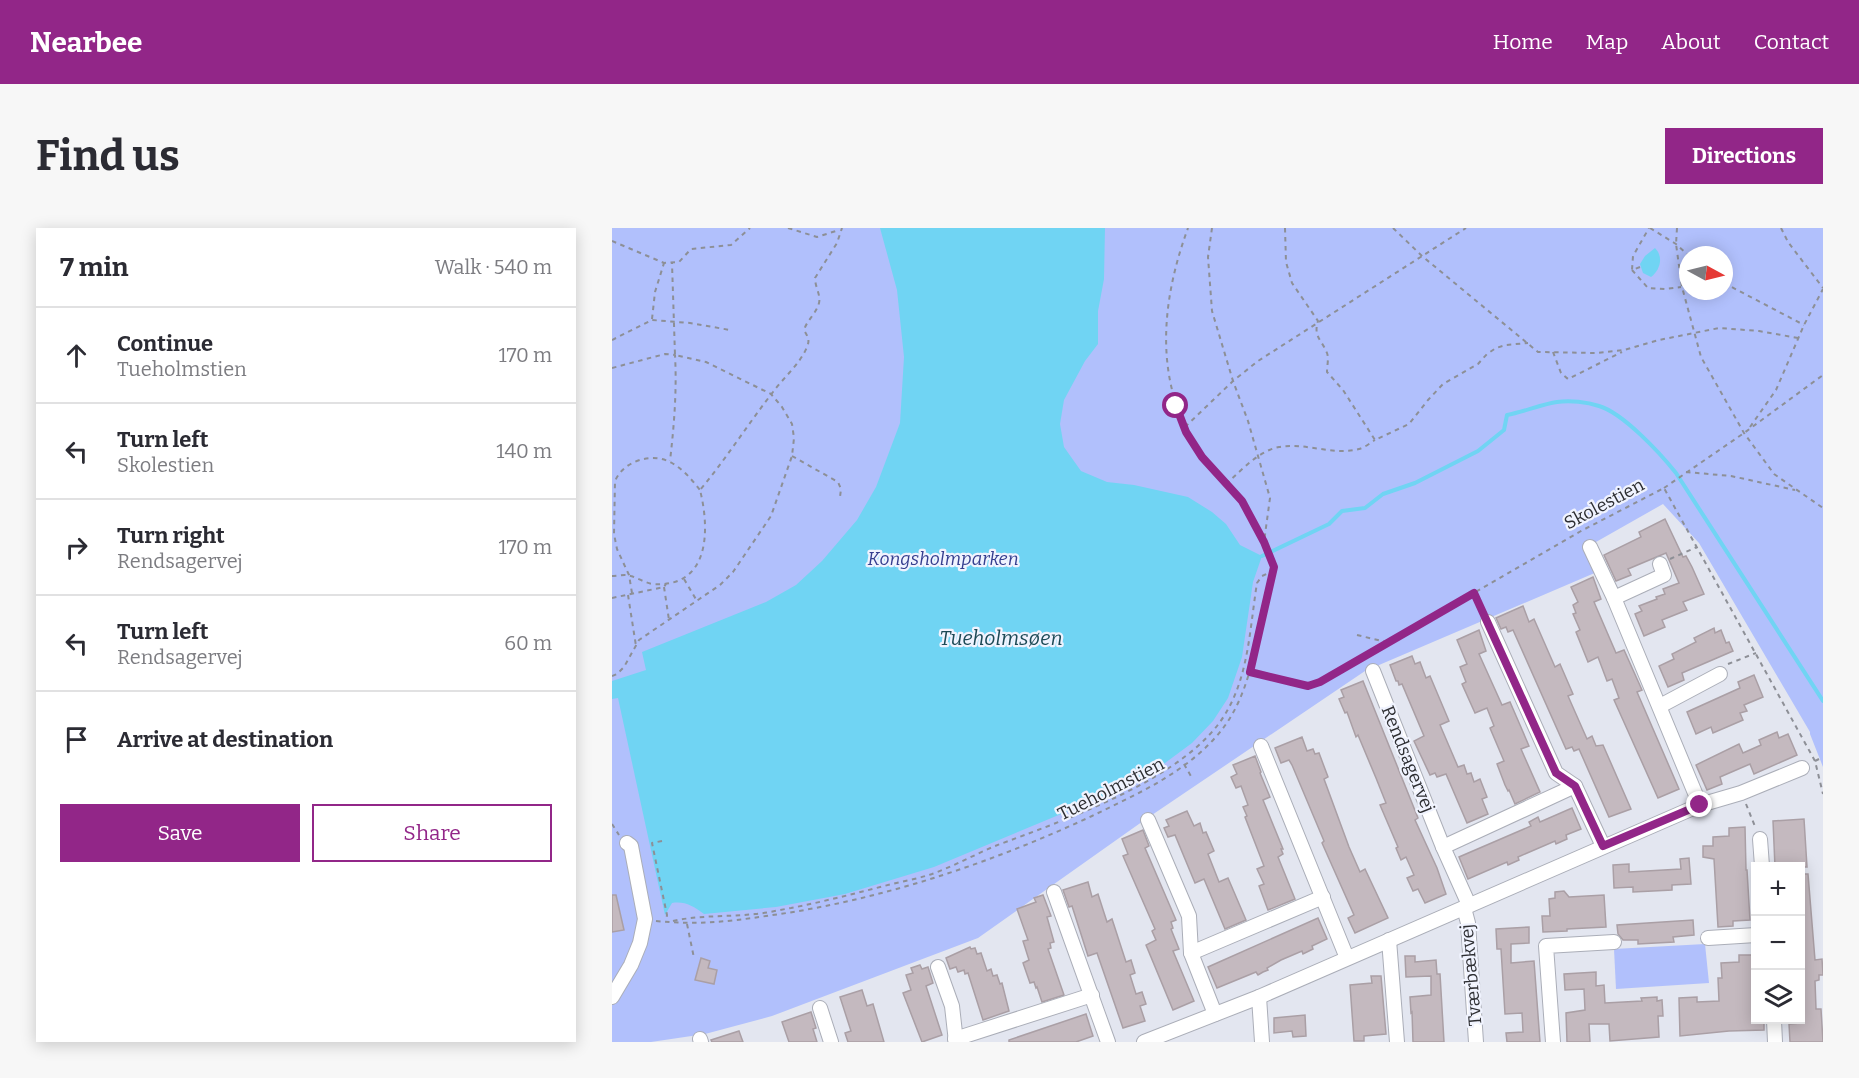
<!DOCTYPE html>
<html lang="en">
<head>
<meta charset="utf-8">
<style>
  :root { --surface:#fff; --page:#f7f7f7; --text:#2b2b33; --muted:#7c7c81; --line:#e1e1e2; --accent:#922688 }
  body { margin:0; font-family:Bitter,serif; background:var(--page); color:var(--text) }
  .controls { position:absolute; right:18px; bottom:18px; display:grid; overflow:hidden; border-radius:0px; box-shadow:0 3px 15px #0003 }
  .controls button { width:54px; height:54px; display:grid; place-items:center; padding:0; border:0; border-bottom:2px solid var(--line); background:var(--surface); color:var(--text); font:30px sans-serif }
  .compass { position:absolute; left:1067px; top:18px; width:54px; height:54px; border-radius:50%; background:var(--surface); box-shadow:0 3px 15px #0003; rotate:97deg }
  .stop { position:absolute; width:18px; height:18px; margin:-14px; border:4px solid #922688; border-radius:50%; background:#fff }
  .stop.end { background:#922688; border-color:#fff; box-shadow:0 2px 6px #0008 }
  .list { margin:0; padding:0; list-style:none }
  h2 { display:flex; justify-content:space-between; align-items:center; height:78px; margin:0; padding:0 24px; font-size:26px }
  h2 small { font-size:20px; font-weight:400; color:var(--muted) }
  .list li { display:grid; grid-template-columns:39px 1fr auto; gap:18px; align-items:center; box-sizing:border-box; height:96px; padding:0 24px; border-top:2px solid var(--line) }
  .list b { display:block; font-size:22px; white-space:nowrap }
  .list p { margin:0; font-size:20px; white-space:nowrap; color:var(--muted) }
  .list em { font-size:20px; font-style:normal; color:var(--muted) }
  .actions { display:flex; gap:12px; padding:18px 24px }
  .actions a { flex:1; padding:14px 0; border:2px solid var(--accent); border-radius:0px; text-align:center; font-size:21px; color:var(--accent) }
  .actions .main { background:var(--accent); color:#fff }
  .icon { flex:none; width:33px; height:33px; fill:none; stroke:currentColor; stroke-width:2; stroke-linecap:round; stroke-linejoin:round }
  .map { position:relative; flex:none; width:1211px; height:814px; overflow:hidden; border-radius:0px }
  header { display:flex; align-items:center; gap:36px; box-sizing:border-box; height:84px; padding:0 30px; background:var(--accent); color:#fff }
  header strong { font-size:28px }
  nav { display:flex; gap:33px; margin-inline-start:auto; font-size:21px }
  .intro { display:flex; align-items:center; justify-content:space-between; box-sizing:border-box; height:144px; padding:0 36px }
  h1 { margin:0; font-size:42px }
  .button { padding:15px 27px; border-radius:0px; background:var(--accent); color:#fff; font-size:21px; font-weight:700 }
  main { display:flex; gap:36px; padding:0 36px }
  aside { flex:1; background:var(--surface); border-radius:0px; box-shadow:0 3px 15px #0003 }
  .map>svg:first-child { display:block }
</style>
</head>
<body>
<header>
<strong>Nearbee</strong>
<nav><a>Home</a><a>Map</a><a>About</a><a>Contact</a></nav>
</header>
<div class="intro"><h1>Find us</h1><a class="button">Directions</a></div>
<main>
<aside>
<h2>7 min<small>Walk · 540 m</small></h2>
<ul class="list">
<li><svg class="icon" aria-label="ahead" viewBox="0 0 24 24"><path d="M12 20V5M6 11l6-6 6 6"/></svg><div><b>Continue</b><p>Tueholmstien</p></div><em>170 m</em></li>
<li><svg class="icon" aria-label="left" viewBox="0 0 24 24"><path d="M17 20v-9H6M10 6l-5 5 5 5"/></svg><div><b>Turn left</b><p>Skolestien</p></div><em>140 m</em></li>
<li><svg class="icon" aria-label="right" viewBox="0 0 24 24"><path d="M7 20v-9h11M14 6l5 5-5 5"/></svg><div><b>Turn right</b><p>Rendsagervej</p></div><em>170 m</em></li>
<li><svg class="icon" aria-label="left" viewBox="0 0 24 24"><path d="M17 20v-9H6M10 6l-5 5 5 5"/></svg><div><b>Turn left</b><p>Rendsagervej</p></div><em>60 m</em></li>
<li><svg class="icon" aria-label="arrive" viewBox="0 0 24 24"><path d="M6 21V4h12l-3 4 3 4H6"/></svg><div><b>Arrive at destination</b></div></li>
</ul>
<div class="actions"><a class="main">Save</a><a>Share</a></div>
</aside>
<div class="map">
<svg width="1211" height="814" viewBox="0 0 1211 814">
  <rect width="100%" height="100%" fill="#e3e6f0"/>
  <!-- green -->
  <g fill="#b1c0fc" fill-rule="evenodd">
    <path d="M0,0H1211V539L1198,506V504L1087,315L1051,276L984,314L985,344L753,443L534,591L366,710L160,788L93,806L39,814H0ZM1076,27H1112V63H1076Z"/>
    <path d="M1093,716L1097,755L1004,761L1002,721Z"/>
  </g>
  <!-- water -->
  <g fill="#70d4f3">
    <path d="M268,0H493L492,51L486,83V116L473,133L452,172L448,196L452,219L469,243L495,254L522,257L576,269L600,284L614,296L628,317L650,328L641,354L630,429L616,470L601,493L580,515L553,535L514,559L322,639L233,666L164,679L92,686C81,678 73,673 60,675L53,687L6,470L0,471V453L34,442L30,424L154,374L184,357L210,333L245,292L264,259L288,195L292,129L285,62Z"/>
    <path d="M1043,20C1052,29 1048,42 1039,49L1031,45L1028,36L1033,28Z"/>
  </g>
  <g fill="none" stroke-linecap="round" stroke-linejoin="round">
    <!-- stream -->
    <path stroke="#70d4f3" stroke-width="4" d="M650,328L717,296L730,283L753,280L771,266L803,255L866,223L892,202L895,187C912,184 930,176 945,174C958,172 975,174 987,178C1011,185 1048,225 1064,245L1211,473"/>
  </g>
  <!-- building -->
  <g fill="#c4b9bf" stroke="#aa9fa5" stroke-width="1.5">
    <path d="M1053,291L1071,329L1074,328L1080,339L1092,366L1071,374L1075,382L1050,392L1053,399L1032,408L1023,386L1030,383L1027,378L1045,371L1044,369L1053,366L1051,361L1067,355L1054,325L1016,341L1019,347L1004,353L992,327L1029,309L1027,304Z"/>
    <path d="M981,349L989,371L982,374L1004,425L1012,422L1030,462L1025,464L1067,561L1046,570L1002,472L1007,470L1000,451L995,453L986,429L976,434L964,404L968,402L961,386L964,385L961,377L966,374L959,359Z"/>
    <path d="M911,378L917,394L922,391L943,439L948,436L961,466L956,468L975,511L980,508L984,518L991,517L1019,581L997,589L967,521L962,523L960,519L954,521L901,402L896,404L894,399L889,401L884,390Z"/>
    <path d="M1102,400L1103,405L1109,402L1114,415L1117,414L1121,423L1070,445L1072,452L1056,459L1047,438L1062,431L1060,426L1084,414L1082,410Z"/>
    <path d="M867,402L874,423L867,426L890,477L898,474L908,497L917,518L909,521L928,564L903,576L897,562L896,563L893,557L885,536L892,533L878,500L882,498L875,480L863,485L850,456L854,454L848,439L855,436L845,412Z"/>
    <path d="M800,428L803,436L808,434L814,450L818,448L837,493L828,497L846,539L852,537L855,546L859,545L862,554L868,551L875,569L870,571L876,586L855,595L834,546L825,549L823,545L818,547L802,513L812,508L790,456L787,457L786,453H784L778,437Z"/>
    <path d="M1142,447L1151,469L1132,477L1135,483L1128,485L1131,492L1101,505L1099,499L1084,506L1075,484L1128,460L1126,454Z"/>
    <path d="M751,453L806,590L803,592L825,640L834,666L813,675L806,661L801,663L795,650L802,647L794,629L789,632L784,620L786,619L768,577L774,575L764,550L746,507L744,509L735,484L733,485L727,471L732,469L729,462Z"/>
    <path d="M1165,504L1167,510L1176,506L1185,527L1142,546L1138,536L1108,549L1110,556L1095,562L1084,537L1127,516L1131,525L1149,517L1147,512Z"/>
    <path d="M690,509L695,523L701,521L703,526L707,525L716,549L712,551L737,619L748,644L753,641L776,690L743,705L736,690L742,687L710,615L712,613L680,537L677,532L669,535L663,520Z"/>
    <path d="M643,528L649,544L648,545L658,569L651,572L671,621H669L671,626L666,629L683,671L656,682L647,658L652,656L645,641L652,638L633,589L635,588L631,579L636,577L629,558L624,560L619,549L625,546L621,537Z"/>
    <path d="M960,580L969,601L954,607L955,611L944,616L943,613L906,629L907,632L896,637L895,634L856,651L847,629L919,598L917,594L926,589L928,594Z"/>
    <path d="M575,583L582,598L588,595L591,605L594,604L602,623L596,626L607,654L616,650L634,692L613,701L592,651L583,655L563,607L556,609L552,600L557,598L554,592Z"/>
    <path d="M1192,591L1195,639H1163L1161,593Z"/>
    <path d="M1133,599L1134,642H1135L1138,692L1121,693V698L1106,699L1102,631L1091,629V618H1101V609L1117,608V600Z"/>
    <path d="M531,602L537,618L533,620L564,692L559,694L561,700L559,701L567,721L561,723L582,773L561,782L534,717L544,712L540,703L543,701L511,628L516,626L510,611Z"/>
    <path d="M1077,630L1079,656L1060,657V662L1041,663L1021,664V659L1002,660L1001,637L1017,636V644L1069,641L1068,631Z"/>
    <path d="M1188,646H1196L1203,732L1210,731L1211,747H1207V752L1203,753L1204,781H1209L1211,814H1178L1177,796L1188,795Z"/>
    <path d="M476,654L480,669L486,666L495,694L500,691L514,734L519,732L523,745L518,747L524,766L530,764L534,776L528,778L533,793L511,800L485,725L476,728L460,678L457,679L451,662Z"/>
    <path d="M952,663L957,669L992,667L994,699L955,701V703L931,704L930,688H938L937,671L943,670V664Z"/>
    <path d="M0,667H4L12,702L0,704Z"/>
    <path d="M431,667L439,688L435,689L442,714L438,715L439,720L436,721L452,767L430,774L425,759L424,760L422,754L418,755L411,735L417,732L411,713L416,712L405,681L424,674L422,670Z"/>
    <path d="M706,690L715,711L700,718L701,721L691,726L690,723L669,732L655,740L656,742L651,744L646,747L644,744L605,760L596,739Z"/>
    <path d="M1081,692L1082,707L1061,709L1062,714L1026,716V712H1011L1006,706L1005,697Z"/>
    <path d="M917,699V715L899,716V735L922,733L928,814H895L894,805L911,804L910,785L893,786L889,721H885L884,701Z"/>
    <path d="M358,719L359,721L363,720L365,726L369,725L375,743L379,741L381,748L385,747L388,756L390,755L397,783L371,792L356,745L353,746L352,742L346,744L344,739L338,741L334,730Z"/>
    <path d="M1127,727H1140L1142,749H1140L1141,771L1143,770V792H1152V802L1117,803L1068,808L1067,770L1085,769V774L1107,773L1106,750H1110L1109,735L1127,734Z"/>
    <path d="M793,728H803V734L824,732L825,746H828L832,814H801L800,784L799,785L798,769L819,767V748L794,749Z"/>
    <path d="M89,730L98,733L96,740L105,742L102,756L83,752Z"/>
    <path d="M308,737L310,741L316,739L321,755L314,758L330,807L310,814L291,765L299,762L294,747L301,745L299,740Z"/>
    <path d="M984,744V758L992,757L993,775L1030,773L1029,770L1045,769V773L1050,772L1051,788H1046L1047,809L998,813L997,796H977L978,814H955L954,785L973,782L972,761L953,762L952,746Z"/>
    <path d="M759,748H769L774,806L752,808V813H742L738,757L760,755Z"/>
    <path d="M250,762L255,778L261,776L272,814H236L233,805L239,803L228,769Z"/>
    <path d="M199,784L204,800L201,801L205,814H177L170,794Z"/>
    <path d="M474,786L481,808L464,814H397V812Z"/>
    <path d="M693,787L694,808L681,809L680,803L662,805V790Z"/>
    <path d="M127,803L131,814H100L99,812Z"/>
  </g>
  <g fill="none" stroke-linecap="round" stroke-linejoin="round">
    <defs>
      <g id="minor">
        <path d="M978,319L1002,370L1088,577L1129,565L1190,540"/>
        <path d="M1002,370L1052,347L1048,336"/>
        <path d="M876,394L944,545L963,558L991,618"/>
        <path d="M761,443L831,619L857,677"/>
        <path d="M1048,478L1108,446"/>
        <path d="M649,518L735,730"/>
        <path d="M536,592L577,688L579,725L603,786"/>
        <path d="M1148,611L1150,638"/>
        <path d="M831,619L963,558"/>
        <path d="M442,664L496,814"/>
        <path d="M852,680L856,695L864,814"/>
        <path d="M1096,710L1144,707"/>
        <path d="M777,712L785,814"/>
        <path d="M579,725L711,669"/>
        <path d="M326,739L340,778L344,814"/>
        <path d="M0,769L19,737L28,715L33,691L19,618L15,615"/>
        <path d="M647,769L650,814"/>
        <path d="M208,780L219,814"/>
        <path d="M1162,792L1163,814"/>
        <path d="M88,811L89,814"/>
        <path d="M343,811L480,767"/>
        <path d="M532,814L647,769L1088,577"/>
        <path d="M941,814L934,718L1002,714"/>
      </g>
    </defs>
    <!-- minor casing -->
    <use href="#minor" stroke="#abaeb8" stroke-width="16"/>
    <!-- path -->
    <g stroke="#8d8f96" stroke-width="2" stroke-dasharray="4.5 4.5" stroke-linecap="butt">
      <path d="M176,0L205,9L227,2"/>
      <path d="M600,0L596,29L600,83L621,153L636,193L658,270L652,314"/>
      <path d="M673,0L674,34L680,55L706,93C701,109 710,112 715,125C717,130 715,138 715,144L731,162L763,212L797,196L816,172L831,156L866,136L875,126L884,120L894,117L916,115"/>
      <path d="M781,0L810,28L926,124L984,125L1012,122L1047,112L1107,100L1147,103L1186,110"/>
      <path d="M1038,0L1064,16L1076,27"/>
      <path d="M1065,0L1064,16L1070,59L1089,129L1132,205L1162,246L1211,280"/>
      <path d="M1169,0L1176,14L1211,60"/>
      <path d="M0,13L52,35L67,34L79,21L119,17L138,0"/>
      <path d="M1028,39L1020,42L1021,28L1037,0"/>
      <path d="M1020,42L1036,60L1053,61L1069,59"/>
      <path d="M1112,55L1192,97"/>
      <path d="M40,91L43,64L52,35"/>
      <path d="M0,112L40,92L78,95L118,102"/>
      <path d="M941,124L949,145L956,151L1010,124"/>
      <path d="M0,140L53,126L63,127C65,163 62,198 58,233"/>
      <path d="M573,199L621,153L646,133L854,0"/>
      <path d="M1138,199L1164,162L1192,97L1211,61"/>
      <path d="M180,228L226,254L229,261L228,269"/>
      <path d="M1074,244L1119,248L1183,262"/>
      <path d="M614,256C630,242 646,223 667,219C693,214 721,228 747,221C752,220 758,215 763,212"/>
      <path d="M1052,260L1132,205L1211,147"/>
      <path d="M1058,331L1085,319"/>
      <path d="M0,348C6,348 13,346 19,348C26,350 33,355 41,356C98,360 98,302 88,262C114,231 136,196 161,164C172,149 188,136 195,119C198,112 196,109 192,102C195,92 204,86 207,75C209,67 203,59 203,50L225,15L230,0"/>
      <path d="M72,351L85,373"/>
      <path d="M52,359L57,392"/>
      <path d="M20,365L17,347L5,321L2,306L3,253C12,232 41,224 60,235C72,242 80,252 88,262"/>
      <path d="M862,365L871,384"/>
      <path d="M16,367L24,418"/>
      <path d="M0,370L52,359L54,356"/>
      <path d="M745,407L774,414"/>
      <path d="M1116,436L1144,425"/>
      <path d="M638,445L696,457L708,454L969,303L1052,260L1203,533L1211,566"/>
      <path d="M0,448L5,446L12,439L27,412L108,357L121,344L159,288L180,228L182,210L180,196L170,179L159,166L94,134L63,127L60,35"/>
      <path d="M1203,533L1211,529"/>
      <path d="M572,536L580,550"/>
      <path d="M1134,576L1144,601"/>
      <path d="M0,596L7,607"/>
      <path d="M50,613L40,615L55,687L54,693"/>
      <path d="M44,693C84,697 114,694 154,688C266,673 377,636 480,588C523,567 569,547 602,511C631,480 639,441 648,400C651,389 663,347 662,338C661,333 657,327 655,322C648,305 640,285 628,271C617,258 604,246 593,232C582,219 574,203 568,187C544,126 554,60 576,0"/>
      <path d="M61,693C88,687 115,689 143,686C155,685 167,682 179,680C210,674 241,666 272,658C288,654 305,651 320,646C342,638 362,627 383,618C452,592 578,550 615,483C637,445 638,398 645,355L650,348L661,343"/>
      <path d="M75,696L82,730"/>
    </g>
    <!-- minor -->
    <use href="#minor" stroke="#fff" stroke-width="14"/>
  </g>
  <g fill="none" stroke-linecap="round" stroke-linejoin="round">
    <!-- route -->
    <path stroke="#922688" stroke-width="8" d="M564,178L574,204L590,229L630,273L652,314L662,339L638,444L696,458L708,454L862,365L944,545L963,558L991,618L1088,577"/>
  </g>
  <g text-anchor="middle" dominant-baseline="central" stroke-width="4.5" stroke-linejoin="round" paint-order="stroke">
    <!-- street labels -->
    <g font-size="18" fill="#2d2e32" stroke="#f0f3fe">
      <text transform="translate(992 276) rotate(-28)">Skolestien</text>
      <text transform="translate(796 531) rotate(68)">Rendsagervej</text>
      <text transform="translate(499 561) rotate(-27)">Tueholmstien</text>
      <text transform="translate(859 747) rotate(-95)">Tværbækvej</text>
    </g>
    <!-- park labels -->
    <g font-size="18" font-style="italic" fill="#353e8f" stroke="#f0f3fe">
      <text x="331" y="331">Kongsholmparken</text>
    </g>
    <!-- water labels -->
    <g font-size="20" font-style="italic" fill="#1c4956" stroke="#f0f3fe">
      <text x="389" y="410">Tueholmsøen</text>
    </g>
  </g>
</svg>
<div class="controls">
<button>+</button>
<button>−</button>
<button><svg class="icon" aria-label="layers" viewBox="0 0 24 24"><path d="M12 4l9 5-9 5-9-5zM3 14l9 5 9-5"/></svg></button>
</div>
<svg class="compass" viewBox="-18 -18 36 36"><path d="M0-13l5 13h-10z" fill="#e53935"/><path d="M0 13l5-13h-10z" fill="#7c7c81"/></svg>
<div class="stop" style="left:564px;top:178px"></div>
<div class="stop end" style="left:1088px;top:577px"></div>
</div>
</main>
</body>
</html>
